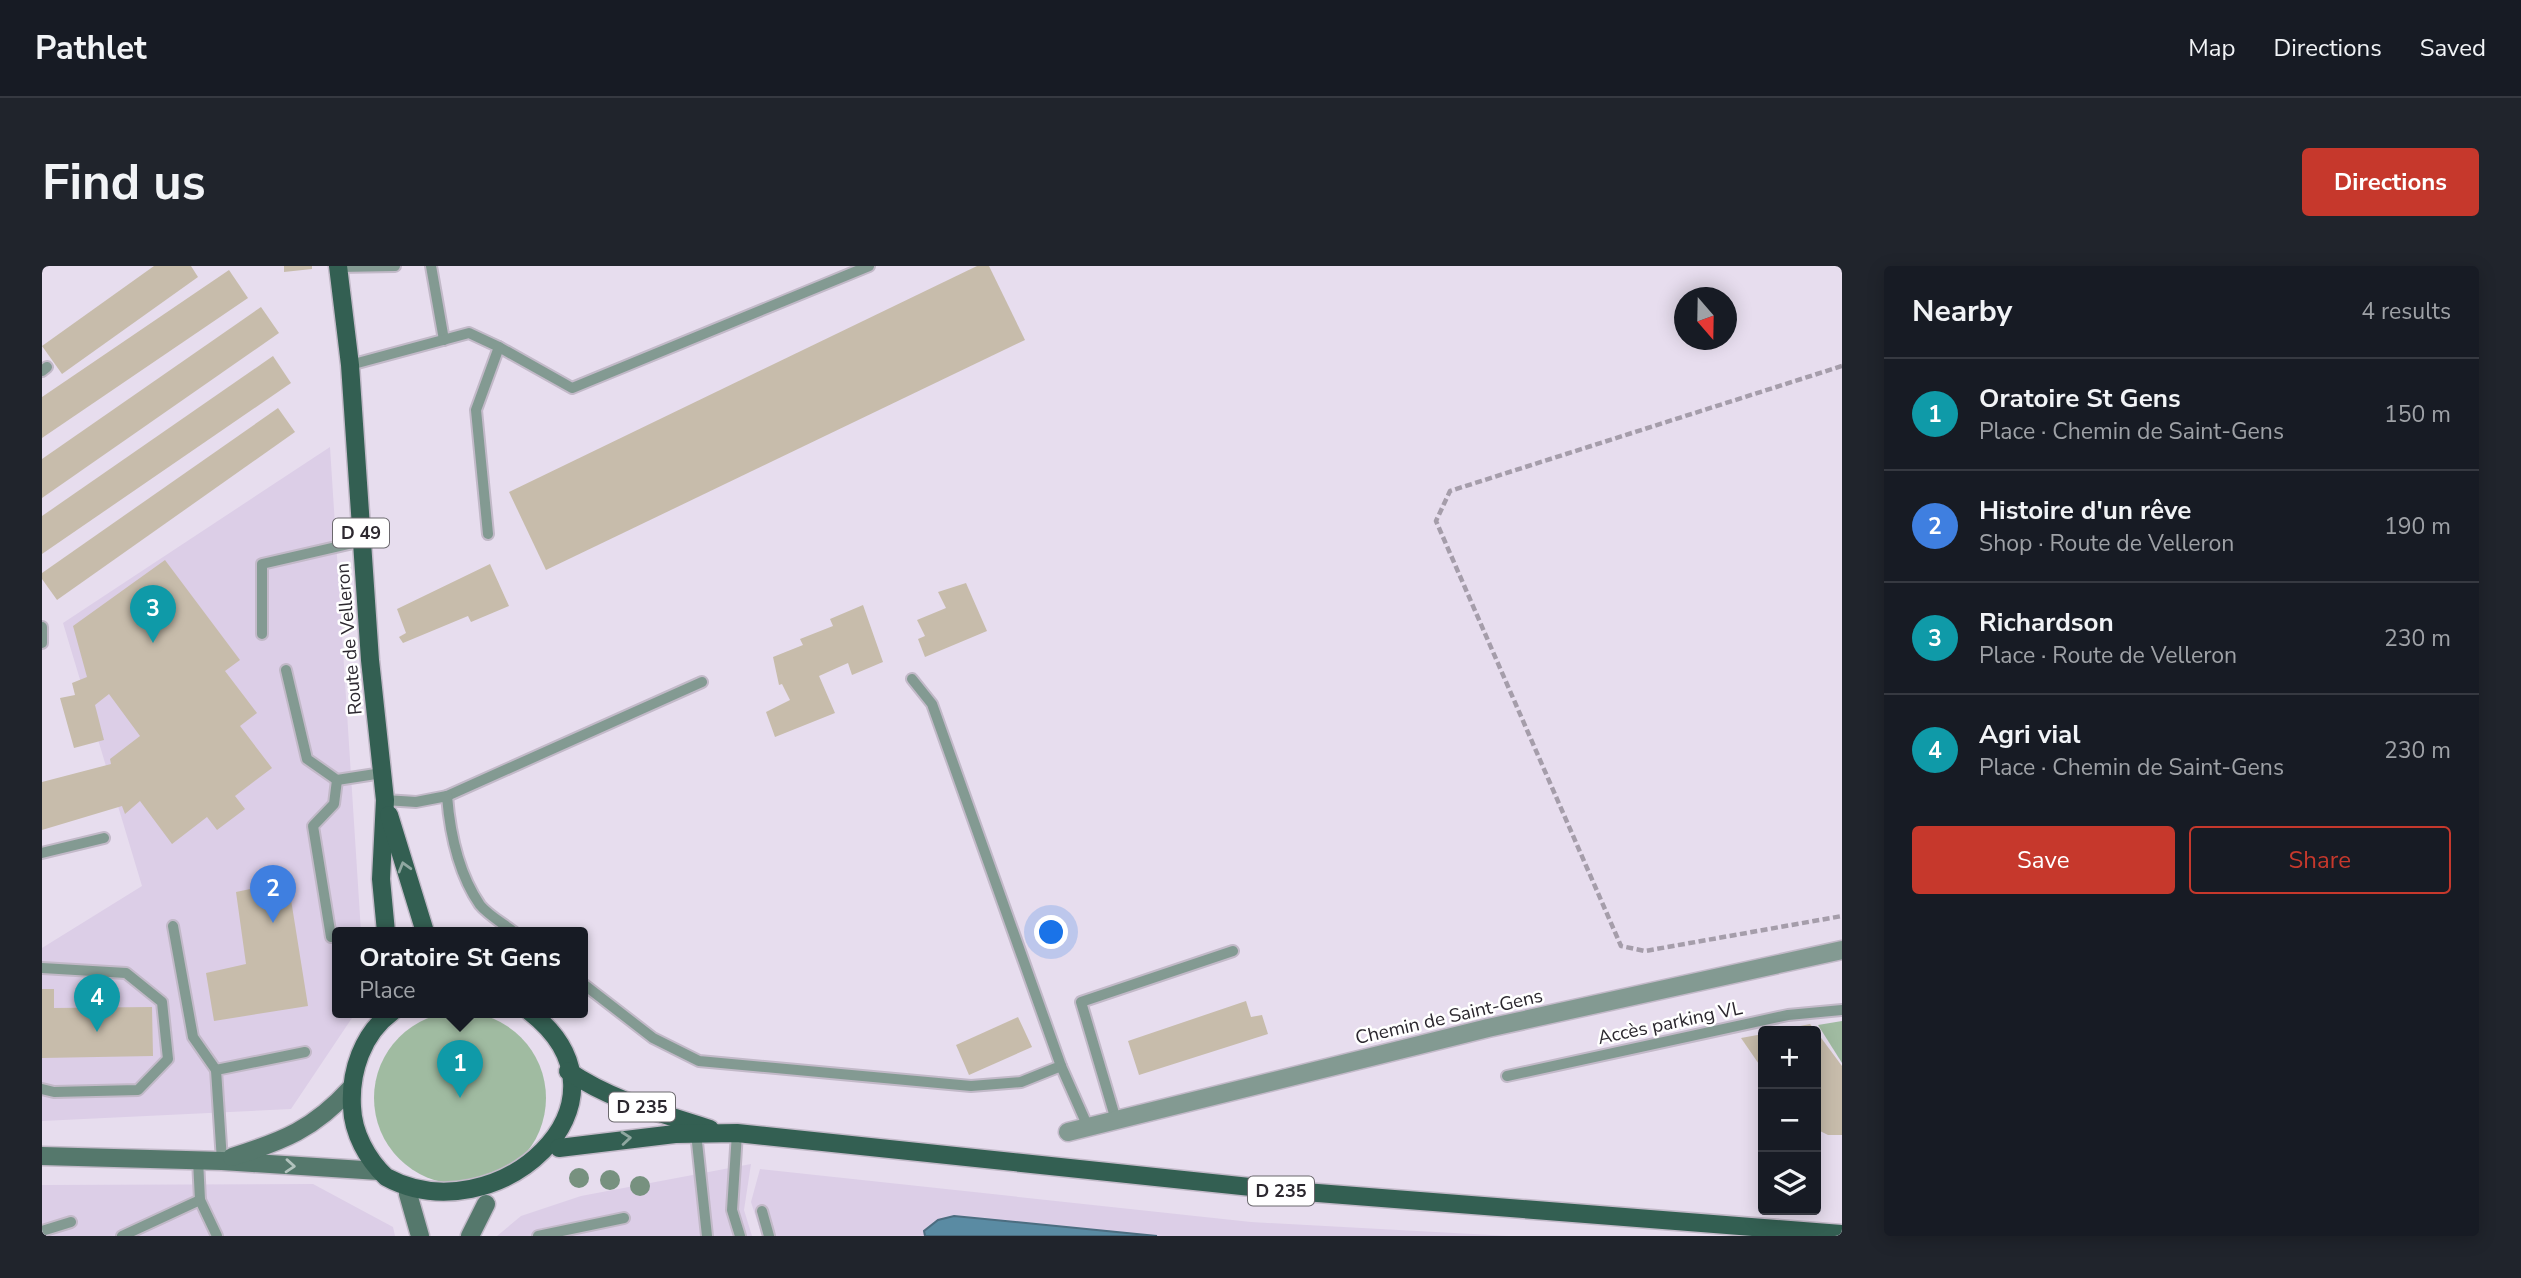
<!DOCTYPE html>
<html lang="en">
<head>
<meta charset="utf-8">
<style>
  :root { --surface:#171b24; --page:#20242c; --text:#f1f3f6; --muted:#9ea1a6; --line:#363941; --accent:#c6382c }
  body { margin:0; font-family:"Nunito Sans",sans-serif; background:var(--page); color:var(--text) }
  .controls { position:absolute; right:21px; bottom:21px; display:grid; overflow:hidden; border-radius:7px; box-shadow:0 4px 18px #0003 }
  .controls button { width:63px; height:63px; display:grid; place-items:center; padding:0; border:0; border-bottom:2px solid var(--line); background:var(--surface); color:var(--text); font:35px sans-serif }
  .compass { position:absolute; left:1632px; top:21px; width:63px; height:63px; border-radius:50%; background:var(--surface); box-shadow:0 4px 18px #0003; rotate:160deg }
  .you { position:absolute; left:1010px; top:667px; width:24px; height:24px; margin:-18px; border:5px solid #fff; border-radius:50%; background:#1a73e8; box-shadow:0 0 0 10px #1a73e833 }
  .badge { display:grid; place-items:center; width:46px; height:46px; border-radius:50%; background:var(--accent); color:#fff; font-size:23px; font-weight:700 }
  .pin { position:absolute; translate:-50% -58px; filter:drop-shadow(0 2px 4px #0008) }
  .pin::after { content:''; position:absolute; top:37px; width:24px; height:21px; background:inherit; clip-path:polygon(0 0,100% 0,50% 100%) }
  .popup { position:absolute; left:290px; top:661px; width:256px; height:91px; box-sizing:border-box; display:grid; place-content:center; border-radius:7px; background:var(--surface); filter:drop-shadow(0 2px 5px #0005); font-size:23px; white-space:nowrap; color:var(--muted) }
  .popup b { font-size:26px; color:var(--text) }
  .popup::after { content:''; position:absolute; left:50%; top:100%; margin-left:-14px; border:14px solid transparent; border-top-color:var(--surface) }
  .list { margin:0; padding:0; list-style:none }
  h2 { display:flex; justify-content:space-between; align-items:center; height:91px; margin:0; padding:0 28px; font-size:30px }
  h2 small { font-size:23px; font-weight:400; color:var(--muted) }
  .list li { display:grid; grid-template-columns:46px 1fr auto; gap:21px; align-items:center; box-sizing:border-box; height:112px; padding:0 28px; border-top:2px solid var(--line) }
  .list b { display:block; font-size:26px; white-space:nowrap }
  .list p { margin:0; font-size:23px; white-space:nowrap; color:var(--muted) }
  .list em { font-size:23px; font-style:normal; color:var(--muted) }
  .actions { display:flex; gap:14px; padding:21px 28px }
  .actions a { flex:1; padding:16px 0; border:2px solid var(--accent); border-radius:7px; text-align:center; font-size:24px; color:var(--accent) }
  .actions .main { background:var(--accent); color:#fff }
  .icon { flex:none; width:38px; height:38px; fill:none; stroke:currentColor; stroke-width:2; stroke-linecap:round; stroke-linejoin:round }
  .map { position:relative; flex:none; width:1800px; height:970px; overflow:hidden; border-radius:7px }
  header { display:flex; align-items:center; gap:42px; box-sizing:border-box; height:98px; padding:0 35px; background:var(--surface); border-bottom:2px solid var(--line) }
  header strong { font-size:33px }
  nav { display:flex; gap:38px; margin-inline-start:auto; font-size:24px }
  .intro { display:flex; align-items:center; justify-content:space-between; box-sizing:border-box; height:168px; padding:0 42px }
  h1 { margin:0; font-size:49px }
  .button { padding:18px 32px; border-radius:7px; background:var(--accent); color:#fff; font-size:24px; font-weight:700 }
  main { display:flex; gap:42px; padding:0 42px }
  aside { flex:1; background:var(--surface); border-radius:7px; box-shadow:0 4px 18px #0003 }
  .map>svg:first-child { display:block }
</style>
</head>
<body>
<header>
<strong>Pathlet</strong>
<nav><a>Map</a><a>Directions</a><a>Saved</a></nav>
</header>
<div class="intro"><h1>Find us</h1><a class="button">Directions</a></div>
<main>
<div class="map">
<svg width="1800" height="970" viewBox="0 0 1800 970">
  <rect width="100%" height="100%" fill="#e7ddee"/>
  <!-- built -->
  <g fill="#dccee7">
    <path d="M288,181L319,666H296V746H314L249,843L0,855V682L100,620L21,357Z"/>
    <path d="M709,898L702,944L710,970H455L479,950L539,930Z"/>
    <path d="M718,903L1209,956L1467,970H720L709,936Z"/>
    <path d="M271,918L351,961L353,970H0V919Z"/>
  </g>
  <!-- green -->
  <g fill="#a0bba1">
    <circle cx="418" cy="832" r="86"/>
    <path d="M1800,755V797L1776,759Z"/>
  </g>
  <!-- water -->
  <path fill="#5a8ba3" stroke="#4c6d80" stroke-width="2" d="M912,950L1115,970H883L882,965L896,954Z"/>
  <!-- building -->
  <g fill="#c7bcab">
    <path d="M112,0H149L156,11L20,108L0,80Z"/>
    <path d="M242,0H270V3L242,6Z"/>
    <path d="M935,0H947L983,74L504,304L467,226Z"/>
    <path d="M187,4L206,32L0,172V131Z"/>
    <path d="M219,41L237,67L0,232V193Z"/>
    <path d="M231,90L249,117L0,288V250Z"/>
    <path d="M236,142L253,166L15,334L0,313V307Z"/>
    <path d="M123,294L198,394L183,405L215,447L198,460L230,502L193,530L203,543L175,564L165,551L130,578L98,535L83,548L80,540L0,564V516L69,498L68,493L98,470L67,428L53,439L62,474L32,482L18,432L33,429L30,417L45,411L31,360Z"/>
    <path d="M448,298L467,340L429,356L426,350L361,377L357,371L364,367L355,343Z"/>
    <path d="M924,317L945,365L883,391L876,373L883,370L875,354L904,342L896,326Z"/>
    <path d="M821,339L841,396L810,409L806,397L777,410L793,447L733,471L724,446L748,434L740,418L737,419L731,391L761,379L758,373L791,360L788,353Z"/>
    <path d="M246,615L266,740L172,755L164,707L204,698L194,626Z"/>
    <path d="M0,723H12V742L110,741L111,790L0,792Z"/>
    <path d="M1204,735L1209,751L1220,749L1226,768L1097,809L1086,775Z"/>
    <path d="M976,751L990,781L927,809L914,779Z"/>
    <path d="M1768,758L1774,765H1738V764Z"/>
    <path d="M1774,765L1800,800V869H1786L1774,863Z"/>
    <path d="M1721,768V804L1699,772Z"/>
  </g>
  <g fill="none" stroke-linecap="round" stroke-linejoin="round">
    <defs>
      <g id="lane">
        <path d="M389,0L402,74"/>
        <path d="M296,1L353,0"/>
        <path d="M457,81L530,122L827,0"/>
        <path d="M308,99L427,67L457,81L434,144L446,268"/>
        <path d="M0,105L5,101"/>
        <path d="M0,361V377"/>
        <path d="M220,368V298L320,275"/>
        <path d="M244,404L265,493L295,514L340,507"/>
        <path d="M405,530L660,416"/>
        <path d="M343,534L374,536L405,530C408,568 416,607 438,639C446,649 462,658 472,666"/>
        <path d="M0,587L62,572"/>
        <path d="M131,660L151,771L174,804"/>
        <path d="M289,671L271,560L292,538L295,514"/>
        <path d="M0,702L84,707L120,736L126,793L96,824L12,826L0,823"/>
        <path d="M540,717L611,772L657,795L929,820L979,816L1019,800L890,438L870,413"/>
        <path d="M1019,800L1046,861"/>
        <path d="M1465,810L1746,749L1800,744"/>
        <path d="M1074,854L1039,736L1191,685"/>
        <path d="M654,867L665,970"/>
        <path d="M695,867L690,944L698,970"/>
        <path d="M156,894L158,934L175,970"/>
        <path d="M180,895L174,804L263,786"/>
        <path d="M720,945L727,970"/>
        <path d="M0,965L29,956"/>
        <path d="M80,970L158,934"/>
        <path d="M496,970L582,952"/>
      </g>
      <path id="street" d="M1026,866L1446,762L1800,684"/>
      <g id="secondary">
        <path d="M0,890L180,895L337,905"/>
        <path d="M190,891C241,875 272,863 309,822"/>
        <path d="M366,928L378,970"/>
        <path d="M428,970L444,938"/>
      </g>
      <g id="primary">
        <path d="M296,0L308,99L328,394L343,534L339,613L344,666"/>
        <path d="M347,549L383,666"/>
        <path d="M350,746C320,768 308,806 310,841C311,867 325,893 344,911C453,970 605,837 488,746"/>
        <path d="M526,805C570,835 619,847 668,863"/>
        <path d="M517,882L633,868L695,867L1237,924L1800,968"/>
      </g>
    </defs>
    <!-- lane casing -->
    <use href="#lane" stroke="#c2b9c8" stroke-width="14"/>
    <!-- street casing -->
    <use href="#street" stroke="#c2b9c8" stroke-width="21"/>
    <!-- secondary casing -->
    <use href="#secondary" stroke="#c2b9c8" stroke-width="21"/>
    <!-- primary casing -->
    <use href="#primary" stroke="#c2b9c8" stroke-width="21"/>
    <!-- path -->
    <path stroke="#a59daa" stroke-width="4.5" stroke-dasharray="7 3.5" stroke-linecap="butt" d="M1800,100L1408,225L1394,255L1579,680L1603,685L1800,650"/>
    <!-- lane -->
    <use href="#lane" stroke="#839a92" stroke-width="10"/>
    <!-- street -->
    <use href="#street" stroke="#839a92" stroke-width="18"/>
    <!-- secondary -->
    <use href="#secondary" stroke="#55786c" stroke-width="18"/>
    <!-- primary -->
    <use href="#primary" stroke="#335f52" stroke-width="18"/>
  </g>
  <!-- trees -->
  <g fill="#77917f">
    <circle cx="537" cy="912" r="10"/>
    <circle cx="568" cy="914" r="10"/>
    <circle cx="598" cy="920" r="10"/>
  </g>
  <!-- one-way arrows -->
  <defs><path id="oneway-chevron" d="M-2-3.5L2.5 0L-2 3.5" fill="none" stroke-width="1.6" stroke-linecap="round" stroke-linejoin="round" transform="scale(1.75)"/></defs>
  <g stroke="#8fa7a0">
    <use href="#oneway-chevron" transform="translate(362 601) rotate(-106)"/>
    <use href="#oneway-chevron" transform="translate(584 872) rotate(-5)"/>
  </g>
  <use stroke="#b2c2bd" href="#oneway-chevron" transform="translate(248 900) rotate(4)"/>
  <g text-anchor="middle" dominant-baseline="central" stroke-width="5" stroke-linejoin="round" paint-order="stroke">
    <!-- shield labels -->
    <g fill="#fff" stroke="#6b686d" stroke-width="2">
      <rect x="291" y="252.5" width="56" height="29" rx="5"/>
      <rect x="567" y="826.5" width="66" height="29" rx="5"/>
      <rect x="1206" y="910.5" width="66" height="29" rx="5"/>
    </g>
    <g font-size="18" font-weight="bold" fill="#2c282f">
      <text x="319" y="267">D 49</text>
      <text x="600" y="841">D 235</text>
      <text x="1239" y="925">D 235</text>
    </g>
    <!-- street labels -->
    <g font-size="19" fill="#2c282f" stroke="#fff">
      <text transform="translate(307 373) rotate(-95)">Route de Velleron</text>
      <text transform="translate(1407 751) rotate(-13)">Chemin de Saint-Gens</text>
      <text transform="translate(1628 757) rotate(-12)">Accès parking VL</text>
    </g>
  </g>
</svg>
<div class="controls">
<button>+</button>
<button>−</button>
<button><svg class="icon" aria-label="layers" viewBox="0 0 24 24"><path d="M12 4l9 5-9 5-9-5zM3 14l9 5 9-5"/></svg></button>
</div>
<svg class="compass" viewBox="-18 -18 36 36"><path d="M0-13l5 13h-10z" fill="#e53935"/><path d="M0 13l5-13h-10z" fill="#9ea1a6"/></svg>
<div class="you"></div>
<div class="pin badge" style="left:418px;top:832px;background:#0f9aa8">1</div>
<div class="popup"><b>Oratoire St Gens</b>Place</div>
<div class="pin badge" style="left:231px;top:657px;background:#3f7fe0">2</div>
<div class="pin badge" style="left:111px;top:377px;background:#0f9aa8">3</div>
<div class="pin badge" style="left:55px;top:766px;background:#0f9aa8">4</div>
</div>
<aside>
<h2>Nearby<small>4 results</small></h2>
<ul class="list">
<li><span class="badge" style="background:#0f9aa8">1</span><div><b>Oratoire St Gens</b><p>Place · Chemin de Saint-Gens</p></div><em>150 m</em></li>
<li><span class="badge" style="background:#3f7fe0">2</span><div><b>Histoire d'un rêve</b><p>Shop · Route de Velleron</p></div><em>190 m</em></li>
<li><span class="badge" style="background:#0f9aa8">3</span><div><b>Richardson</b><p>Place · Route de Velleron</p></div><em>230 m</em></li>
<li><span class="badge" style="background:#0f9aa8">4</span><div><b>Agri vial</b><p>Place · Chemin de Saint-Gens</p></div><em>230 m</em></li>
</ul>
<div class="actions"><a class="main">Save</a><a>Share</a></div>
</aside>
</main>
</body>
</html>
